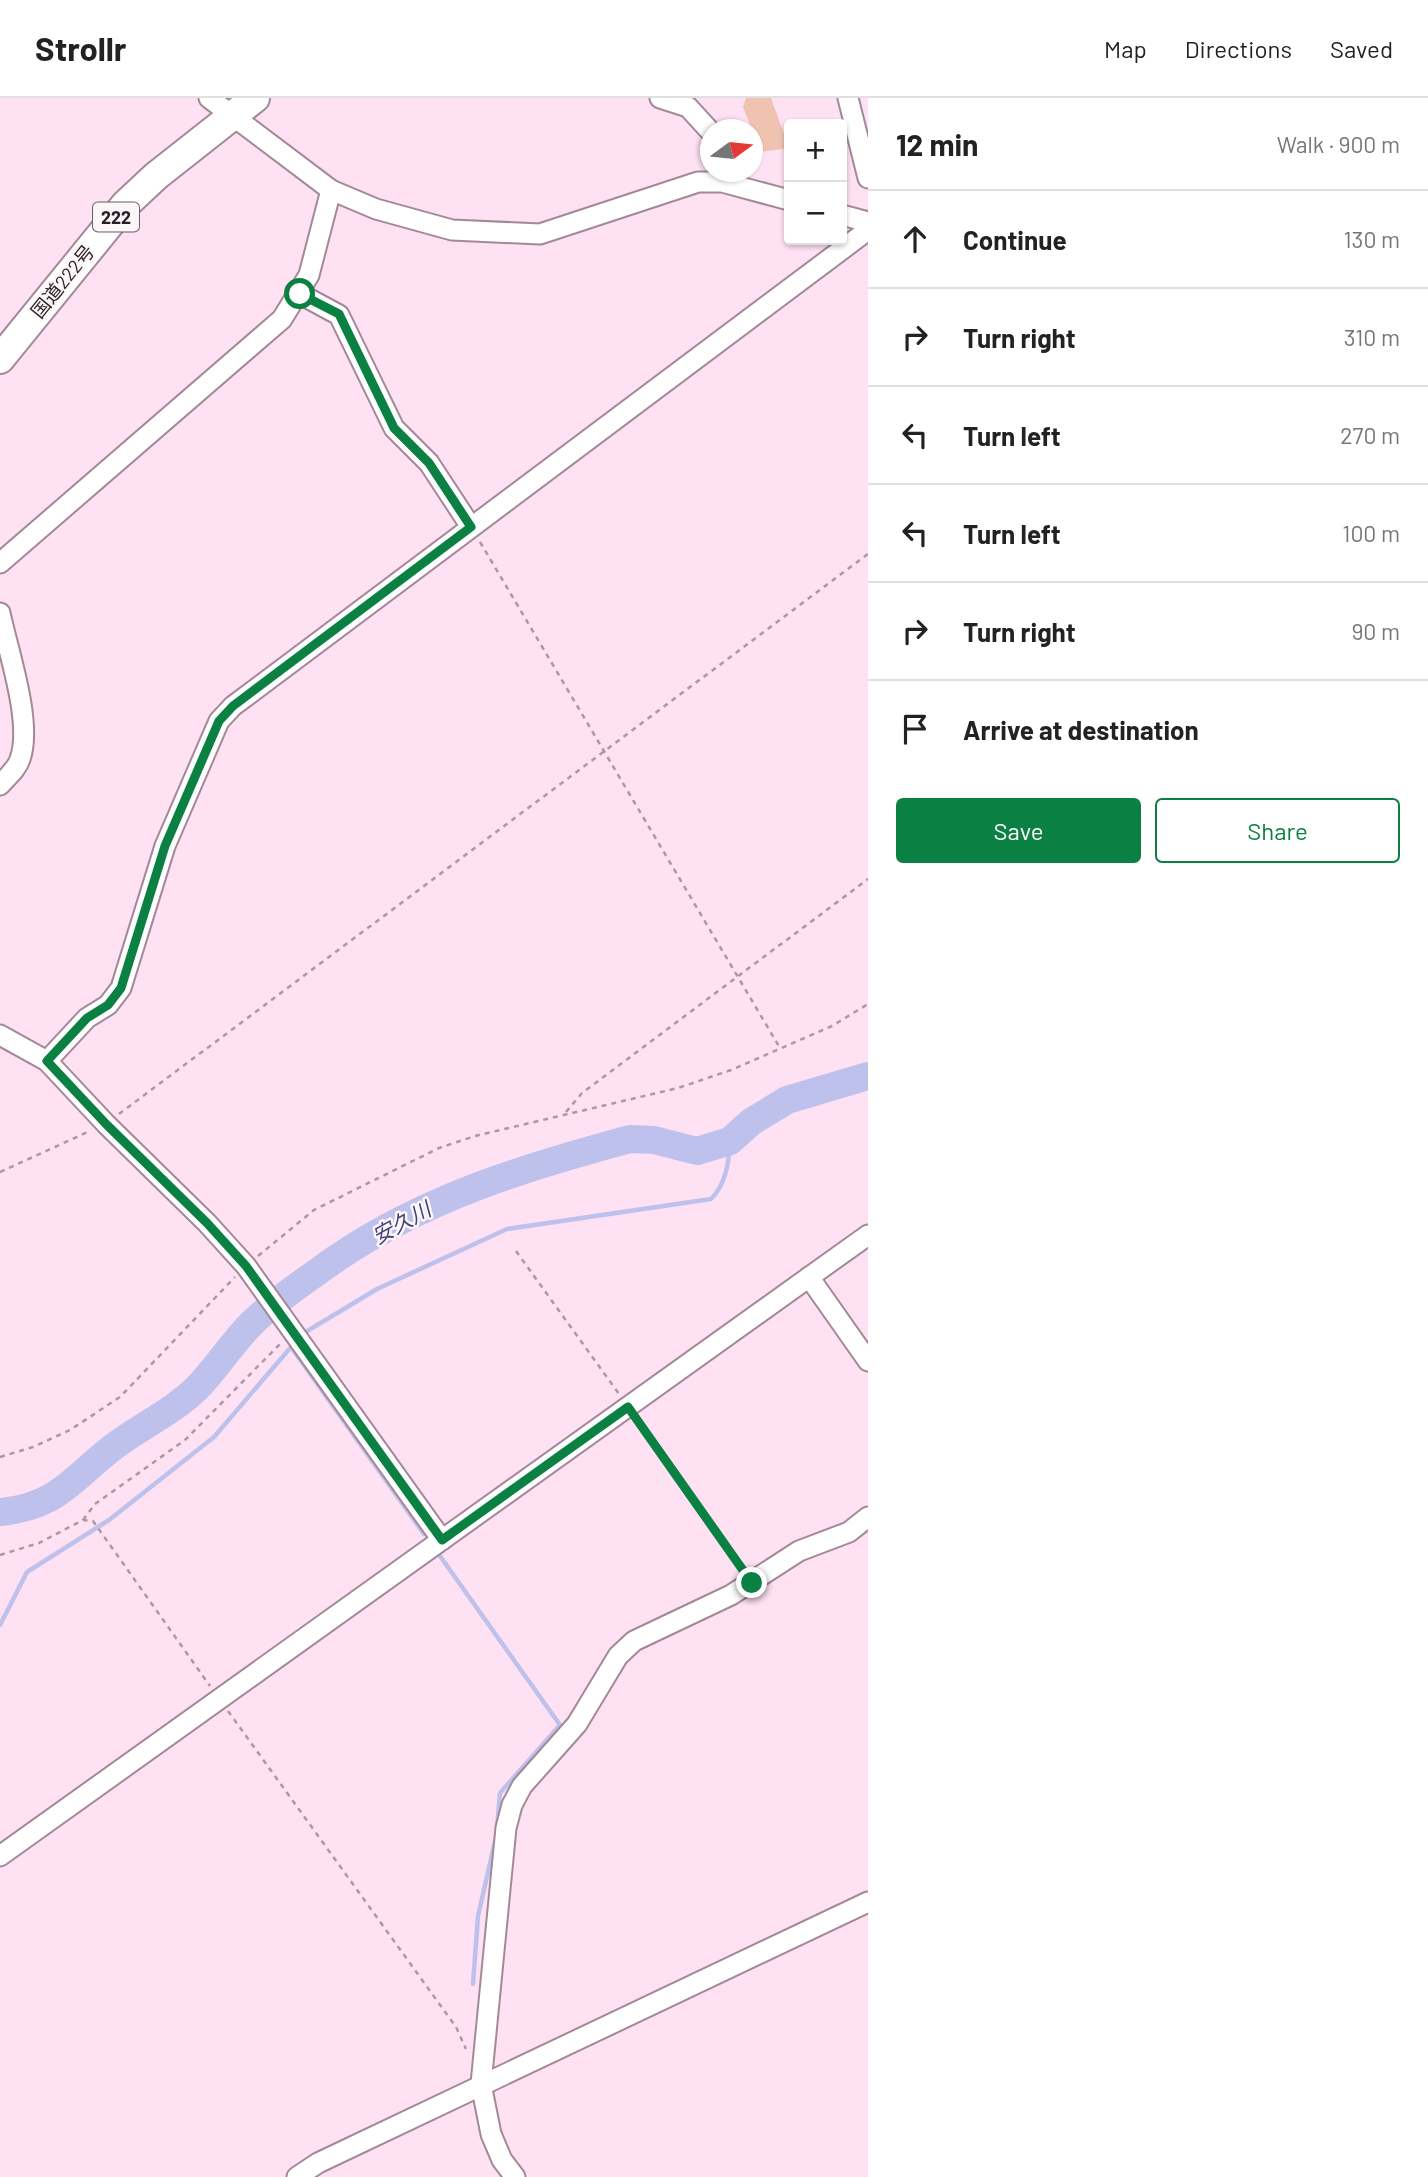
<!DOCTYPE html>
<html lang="en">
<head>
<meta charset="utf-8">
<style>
  :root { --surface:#fff; --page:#f2f2f2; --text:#222; --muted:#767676; --line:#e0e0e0; --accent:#0b8043 }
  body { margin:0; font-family:Barlow,"Noto Sans JP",sans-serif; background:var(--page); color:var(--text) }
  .controls { position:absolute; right:21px; top:21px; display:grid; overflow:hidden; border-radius:7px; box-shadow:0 2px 5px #0004 }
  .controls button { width:63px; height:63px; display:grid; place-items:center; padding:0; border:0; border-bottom:2px solid var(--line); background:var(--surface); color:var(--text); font:35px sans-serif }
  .compass { position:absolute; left:700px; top:21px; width:63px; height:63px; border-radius:50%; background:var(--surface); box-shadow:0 2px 5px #0004; rotate:75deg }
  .stop { position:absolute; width:21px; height:21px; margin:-16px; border:5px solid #0b8043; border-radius:50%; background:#fff }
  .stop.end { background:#0b8043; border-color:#fff; box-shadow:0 2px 7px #0008 }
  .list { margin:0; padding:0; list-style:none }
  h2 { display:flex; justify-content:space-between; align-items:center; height:91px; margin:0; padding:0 28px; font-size:30px }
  h2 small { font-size:23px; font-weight:400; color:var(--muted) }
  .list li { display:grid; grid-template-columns:46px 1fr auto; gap:21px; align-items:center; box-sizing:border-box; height:98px; padding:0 28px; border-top:2px solid var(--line) }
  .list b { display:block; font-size:26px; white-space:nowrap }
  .list em { font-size:23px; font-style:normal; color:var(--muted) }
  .actions { display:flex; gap:14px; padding:21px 28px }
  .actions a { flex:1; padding:16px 0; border:2px solid var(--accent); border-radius:7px; text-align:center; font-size:24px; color:var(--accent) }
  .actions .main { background:var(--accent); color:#fff }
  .icon { flex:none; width:38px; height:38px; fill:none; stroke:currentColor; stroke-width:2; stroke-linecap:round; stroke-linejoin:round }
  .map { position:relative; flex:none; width:868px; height:2079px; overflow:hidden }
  header { display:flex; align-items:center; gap:42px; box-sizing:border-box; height:98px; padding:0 35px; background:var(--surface); border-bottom:2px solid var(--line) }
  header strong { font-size:33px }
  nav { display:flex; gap:38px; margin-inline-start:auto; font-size:24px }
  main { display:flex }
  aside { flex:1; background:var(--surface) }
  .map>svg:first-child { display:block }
</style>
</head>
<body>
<header>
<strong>Strollr</strong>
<nav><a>Map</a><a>Directions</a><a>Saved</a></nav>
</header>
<main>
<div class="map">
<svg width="868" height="2079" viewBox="0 0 868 2079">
  <rect width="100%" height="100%" fill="#fee1f2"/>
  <!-- green -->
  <path fill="#f0c3b1" d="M746,0H771L789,50L761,54L743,9Z"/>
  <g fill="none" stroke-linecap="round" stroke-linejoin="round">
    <!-- stream -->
    <g stroke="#bec1eb" stroke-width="4.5">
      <path d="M304,1235L377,1191L507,1131L711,1101C726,1086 729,1064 730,1043"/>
      <path d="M440,1458L560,1627L500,1695L497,1730"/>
      <path d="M0,1527L27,1474L109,1422L214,1339L291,1249L424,1436"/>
      <path d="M473,1886L478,1818L496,1739"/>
    </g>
    <!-- river -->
    <path stroke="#bec1eb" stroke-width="28" d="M0,1414C59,1409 74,1378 116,1347C143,1327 174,1313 198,1289C217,1269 233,1244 253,1224C277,1201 309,1180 337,1160C427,1099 526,1069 630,1041L654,1042L697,1053L730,1043L751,1024L787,1002L868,978"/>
    <defs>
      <g id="minor">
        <path d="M209,0L331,92L376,111L452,132L540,136L698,84H722L789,102"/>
        <path d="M660,0L688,9L710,33"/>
        <path d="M848,0L868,80"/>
        <path d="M842,117L868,124"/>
        <path d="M300,196L339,217L394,330L429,365L471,429"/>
        <path d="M0,465L282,221L309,177L331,92"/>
        <path d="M0,515C8,553 33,625 20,661C17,671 7,679 0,687"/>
        <path d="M0,937L47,963L106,1026L207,1125L246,1168L442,1442"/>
        <path d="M47,963L87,920L108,907L121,890L165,748L219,623L233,608L868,132"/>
        <path d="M809,1179L868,1263"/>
        <path d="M0,1758L868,1137"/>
        <path d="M297,2079L318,2065L868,1804"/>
        <path d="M515,2079L502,2062L491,2036L481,1986L506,1730L512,1707L522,1688L577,1626L618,1558L634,1543L731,1497L799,1453L849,1434L868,1419"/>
      </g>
      <path id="highway" d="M0,261L125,107L156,78L255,0"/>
    </defs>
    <!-- minor casing -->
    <use href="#minor" stroke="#a38998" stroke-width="23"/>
    <!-- highway casing -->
    <use href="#highway" stroke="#a38998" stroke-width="32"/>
    <!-- path -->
    <g stroke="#ad97a4" stroke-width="2.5" stroke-dasharray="5 5" stroke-linecap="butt">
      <path d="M480,444L780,950"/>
      <path d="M566,1014L582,995L868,781"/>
      <path d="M119,1016L868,456"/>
      <path d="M0,1074L90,1033"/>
      <path d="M516,1153L619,1296"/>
      <path d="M258,1158L314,1112L439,1050L475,1038L678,990L731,972L832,928L868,906"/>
      <path d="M637,1322L742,1470"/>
      <path d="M0,1359L33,1349L70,1332L120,1299L235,1179"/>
      <path d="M83,1422L95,1406L185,1342L281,1245"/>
      <path d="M0,1457L39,1445L83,1422L93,1423L210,1588"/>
      <path d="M228,1613L456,1929L466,1951"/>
    </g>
    <!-- minor -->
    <use href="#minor" stroke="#fff" stroke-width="19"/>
    <!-- highway -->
    <use href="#highway" stroke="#fff" stroke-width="28"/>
  </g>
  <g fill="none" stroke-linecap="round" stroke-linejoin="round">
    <!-- route -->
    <path stroke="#0b8043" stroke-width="9" d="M300,196L339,216L394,330L429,365L471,429L233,608L219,623L165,748L121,890L108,907L87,920L47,963L106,1026L207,1125L246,1168L442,1442L628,1309L752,1485"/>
  </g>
  <g text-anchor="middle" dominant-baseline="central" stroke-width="5" stroke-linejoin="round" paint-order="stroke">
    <!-- shield labels -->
    <rect fill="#fcf6f9" stroke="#685f65" stroke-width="2" x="93" y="104.5" width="46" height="29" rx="5"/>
    <g font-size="18" font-weight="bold" fill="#291e25">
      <text x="116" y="119">222</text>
    </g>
    <!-- street labels -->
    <g font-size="19" fill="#291e25" stroke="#fcf6f9">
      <text transform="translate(62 183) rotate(-51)">国道222号</text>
    </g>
    <!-- water labels -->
    <g font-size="21" font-style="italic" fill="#414176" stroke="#fcf6f9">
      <text transform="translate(401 1124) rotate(-29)">安久川</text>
    </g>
  </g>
</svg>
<div class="controls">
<button>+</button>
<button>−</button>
</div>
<svg class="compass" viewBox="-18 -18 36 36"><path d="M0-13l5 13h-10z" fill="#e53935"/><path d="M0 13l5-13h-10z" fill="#767676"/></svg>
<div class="stop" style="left:300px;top:196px"></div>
<div class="stop end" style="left:752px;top:1485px"></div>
</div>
<aside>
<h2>12 min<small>Walk · 900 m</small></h2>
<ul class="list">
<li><svg class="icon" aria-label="ahead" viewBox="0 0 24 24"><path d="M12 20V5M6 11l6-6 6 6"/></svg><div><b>Continue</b></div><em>130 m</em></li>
<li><svg class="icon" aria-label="right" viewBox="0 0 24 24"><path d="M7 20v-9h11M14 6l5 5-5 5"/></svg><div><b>Turn right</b></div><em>310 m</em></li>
<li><svg class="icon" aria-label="left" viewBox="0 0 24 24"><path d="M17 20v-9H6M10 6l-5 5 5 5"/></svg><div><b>Turn left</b></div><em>270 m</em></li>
<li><svg class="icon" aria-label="left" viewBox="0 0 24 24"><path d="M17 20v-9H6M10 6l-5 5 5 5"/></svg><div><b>Turn left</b></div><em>100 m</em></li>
<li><svg class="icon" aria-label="right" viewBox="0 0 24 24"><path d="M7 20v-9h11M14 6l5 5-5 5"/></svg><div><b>Turn right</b></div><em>90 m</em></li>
<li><svg class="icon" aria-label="arrive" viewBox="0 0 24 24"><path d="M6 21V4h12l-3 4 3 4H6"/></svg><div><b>Arrive at destination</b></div></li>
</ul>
<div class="actions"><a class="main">Save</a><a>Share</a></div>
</aside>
</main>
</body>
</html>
